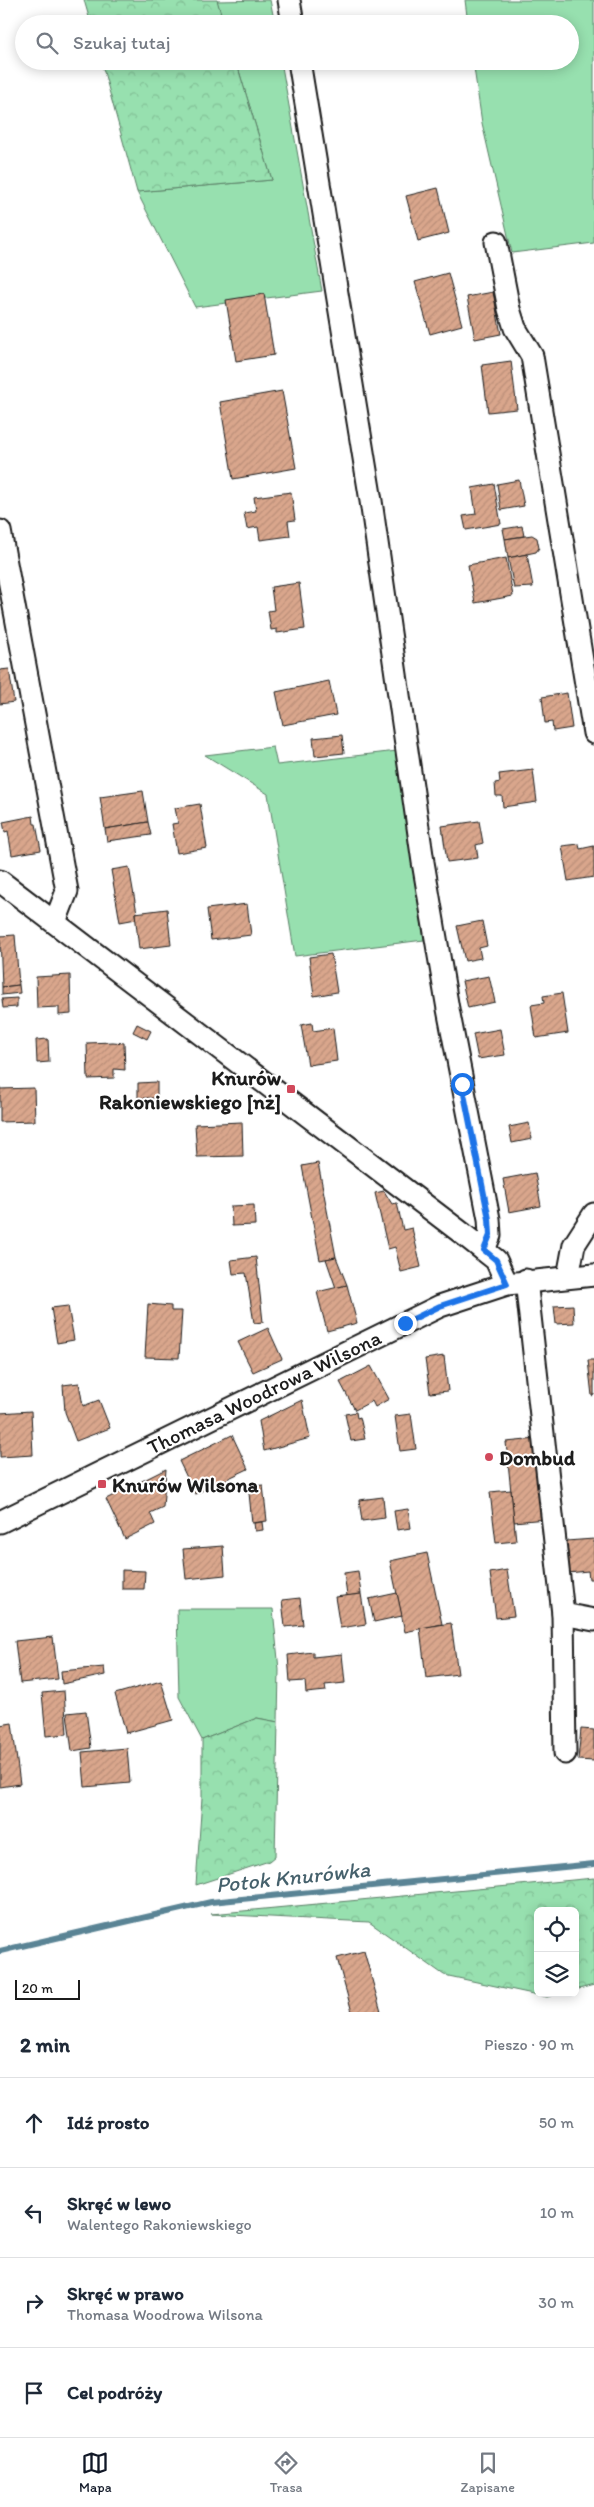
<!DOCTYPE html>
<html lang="pl">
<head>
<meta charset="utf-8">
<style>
  :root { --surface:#fff; --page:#f2f2f3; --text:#1f2937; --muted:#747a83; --line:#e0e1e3; --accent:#111827 }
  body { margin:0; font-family:Itim,sans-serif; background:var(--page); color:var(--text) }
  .controls { position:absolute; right:15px; bottom:15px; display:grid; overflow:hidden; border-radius:8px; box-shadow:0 2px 12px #0003 }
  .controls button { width:45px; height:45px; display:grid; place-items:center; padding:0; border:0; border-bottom:1px solid var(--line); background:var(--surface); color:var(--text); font:25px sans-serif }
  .scale { position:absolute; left:15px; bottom:12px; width:65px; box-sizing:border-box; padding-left:5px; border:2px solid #1c1c1c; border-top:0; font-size:14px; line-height:18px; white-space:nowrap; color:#1c1c1c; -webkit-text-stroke:4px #fff; paint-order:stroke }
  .stop { position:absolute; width:15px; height:15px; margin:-11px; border:4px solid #1a73e8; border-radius:50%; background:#fff }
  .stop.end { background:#1a73e8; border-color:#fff; box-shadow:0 1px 5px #0008 }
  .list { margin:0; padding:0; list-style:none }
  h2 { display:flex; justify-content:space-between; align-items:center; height:65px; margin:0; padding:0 20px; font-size:21px }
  h2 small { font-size:16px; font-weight:400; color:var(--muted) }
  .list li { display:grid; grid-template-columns:32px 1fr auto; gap:15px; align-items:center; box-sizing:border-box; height:90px; padding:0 20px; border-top:1px solid var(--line) }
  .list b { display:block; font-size:19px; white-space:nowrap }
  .list p { margin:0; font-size:16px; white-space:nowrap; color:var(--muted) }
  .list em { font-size:16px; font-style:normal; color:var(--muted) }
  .icon { flex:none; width:28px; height:28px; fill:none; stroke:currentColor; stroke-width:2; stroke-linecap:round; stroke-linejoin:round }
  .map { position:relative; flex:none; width:594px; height:2012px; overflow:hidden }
  .search { position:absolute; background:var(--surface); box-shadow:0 2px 12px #0003; left:15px; right:15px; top:15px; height:55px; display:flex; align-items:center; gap:12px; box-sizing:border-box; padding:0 18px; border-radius:28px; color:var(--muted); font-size:19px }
  .sheet { height:425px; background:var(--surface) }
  nav { display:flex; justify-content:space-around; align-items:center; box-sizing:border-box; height:70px; border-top:1px solid var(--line); background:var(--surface); font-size:14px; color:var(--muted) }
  nav a { display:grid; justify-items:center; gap:2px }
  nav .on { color:var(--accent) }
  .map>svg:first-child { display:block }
</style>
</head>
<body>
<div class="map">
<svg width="594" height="2012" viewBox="0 0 594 2012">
  <defs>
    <pattern id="forest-crowns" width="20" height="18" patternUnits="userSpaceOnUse" patternTransform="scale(1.25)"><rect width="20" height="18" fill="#97e0af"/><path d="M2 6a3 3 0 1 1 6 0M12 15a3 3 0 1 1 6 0" fill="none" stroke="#82c096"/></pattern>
    <pattern id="building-hatch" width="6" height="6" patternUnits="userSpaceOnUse" patternTransform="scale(1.25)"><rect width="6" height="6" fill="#d9a68c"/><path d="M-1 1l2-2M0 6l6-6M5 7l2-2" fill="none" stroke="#ba8e78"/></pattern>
  </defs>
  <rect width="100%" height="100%" fill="#fff"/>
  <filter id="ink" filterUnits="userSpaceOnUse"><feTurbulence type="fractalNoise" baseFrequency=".02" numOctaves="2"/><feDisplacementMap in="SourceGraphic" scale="10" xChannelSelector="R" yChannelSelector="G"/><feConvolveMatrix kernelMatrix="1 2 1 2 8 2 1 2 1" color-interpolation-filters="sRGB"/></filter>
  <g filter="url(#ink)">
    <!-- grass -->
    <g fill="#97e0af" stroke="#5a7e66">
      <path d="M270,0L275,24H224L217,1Z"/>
      <path d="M465,0H594V243L512,253L482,123L473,61H570V24H468Z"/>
      <path d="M236,61H281L322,291L195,307L137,192L272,180Z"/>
      <path d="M273,747L277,765L397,751L424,940L295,956L268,794L205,755Z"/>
      <path d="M177,1609H273L279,1670L278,1722L257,1718L202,1740L179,1697Z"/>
    </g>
    <!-- forest -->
    <g fill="url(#forest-crowns)" stroke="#5a7e66">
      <path d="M84,0H217L224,24H91Z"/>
      <path d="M101,61H236L272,180L137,192Z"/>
      <path d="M257,1718L278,1722L275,1856L269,1861L196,1885L202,1798V1740Z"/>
      <path d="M594,1878V1985L575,1990V1911H538V1993H562L547,1997L444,1975L369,1922L211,1914Z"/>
    </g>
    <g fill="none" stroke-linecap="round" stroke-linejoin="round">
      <!-- stream -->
      <path stroke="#5a8495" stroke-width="6" d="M0,1951L211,1902L594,1864"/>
    </g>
    <!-- building -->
    <g fill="url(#building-hatch)" stroke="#1c1c1c">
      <path d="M438,188L449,233L418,241L406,196Z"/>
      <path d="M448,273L462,325L430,334L415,282Z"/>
      <path d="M493,292L501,334L475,339L467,297Z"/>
      <path d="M264,294L274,355L236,361L226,300Z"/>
      <path d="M511,361L517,409L488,412L482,365Z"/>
      <path d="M282,391L296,468L233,479L220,402Z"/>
      <path d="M519,480L524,506L501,510L497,484Z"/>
      <path d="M494,484L501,524L466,530L463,516L476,514L472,488Z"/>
      <path d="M291,492L295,520L288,521L290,536L260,540L258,527L247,529L244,513L256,511L254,497Z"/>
      <path d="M522,526L524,536L505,539L503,529Z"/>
      <path d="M532,535L537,538L539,548L536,552L508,558L505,539Z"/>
      <path d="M527,554L533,587L514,588L508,558Z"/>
      <path d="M506,558L513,596L475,603L468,565Z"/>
      <path d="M299,583L305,629L277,633V629L271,630L268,611L274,610L271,587Z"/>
      <path d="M9,669L14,702L0,704V670Z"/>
      <path d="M329,681L336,715L283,725L276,692Z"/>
      <path d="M567,693L572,728L553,731L552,722L545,723L542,697Z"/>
      <path d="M342,735L344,753L315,756L313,738Z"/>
      <path d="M533,770L537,802L503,807L502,796H496L495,783L500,782L499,774Z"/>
      <path d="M143,791L148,822L105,829L100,797Z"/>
      <path d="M200,804L207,848L177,853L172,824L178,823L175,808Z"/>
      <path d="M33,816L34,824H36L41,850L12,855L8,831L5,832L3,822Z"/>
      <path d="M479,821L483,843L476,845L478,858L447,862L442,826Z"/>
      <path d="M148,822L151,835L107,841L105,829Z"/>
      <path d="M579,844L580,849L594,846V877L568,881L562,846Z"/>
      <path d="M129,867L137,913H135L136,919L120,922L111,870Z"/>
      <path d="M247,904L251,935L211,940L207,909Z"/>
      <path d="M167,909L171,945L139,949L135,913Z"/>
      <path d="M482,921L487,946L479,948L481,958L465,961L457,926Z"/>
      <path d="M15,935L19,985L2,987L0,936Z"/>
      <path d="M331,954L337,992L314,996L309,957Z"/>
      <path d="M70,975L71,1014L59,1015V1007L37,1008L36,977Z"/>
      <path d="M489,976L495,1002L468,1008L462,981Z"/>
      <path d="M19,985L20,993L2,995V987Z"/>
      <path d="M562,993L568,1033L536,1038L531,1005L544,1003L543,996Z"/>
      <path d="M17,998V1007L3,1008L2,999Z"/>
      <path d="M312,1023L313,1031L333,1028L337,1061L308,1065L301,1025Z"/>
      <path d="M137,1024L151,1031L147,1039L133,1032Z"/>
      <path d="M500,1029L505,1055L478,1059L473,1034Z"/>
      <path d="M48,1039L49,1062L37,1063L36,1040Z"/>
      <path d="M113,1042L124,1043L125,1070L114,1069V1078L88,1079L87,1043Z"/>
      <path d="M157,1082V1098H138V1083Z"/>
      <path d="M34,1088L35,1121L0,1122V1089Z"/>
      <path d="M242,1122L243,1156L197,1157L195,1124Z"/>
      <path d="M529,1123L532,1139L512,1143L509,1127Z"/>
      <path d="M318,1163L336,1257L320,1260L302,1166Z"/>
      <path d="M535,1173L541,1206L509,1212L503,1179Z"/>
      <path d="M384,1191L392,1204L397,1203L403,1230L412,1228L421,1267L401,1272L395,1247L388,1249L375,1193Z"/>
      <path d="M254,1205L255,1225L232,1226L231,1206Z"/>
      <path d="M256,1257L263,1322L254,1323L246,1273L233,1274L231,1260Z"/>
      <path d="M336,1257L347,1285L336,1288L326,1259Z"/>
      <path d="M347,1285L357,1323L327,1331L317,1292Z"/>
      <path d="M148,1304L171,1306V1311H182L179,1358L145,1357Z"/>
      <path d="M573,1305L574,1323L556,1324L554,1306Z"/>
      <path d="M68,1306L74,1340L57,1343L51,1308Z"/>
      <path d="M268,1328L282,1359L253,1372L238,1342Z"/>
      <path d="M444,1356L448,1391L430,1393L425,1359Z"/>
      <path d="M588,1360H594V1395L592,1396Z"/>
      <path d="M371,1366L389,1399L375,1407L372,1401L355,1410L340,1382Z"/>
      <path d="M79,1383L83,1406L99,1400L110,1428L76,1441L65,1412L63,1385Z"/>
      <path d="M302,1400L310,1438L264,1451L259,1421Z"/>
      <path d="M31,1411L33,1455L0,1457V1413Z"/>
      <path d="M356,1412L357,1418L360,1417L365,1439L351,1441L345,1414Z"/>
      <path d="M411,1414L416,1449L400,1451L395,1416Z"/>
      <path d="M232,1435L248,1469L195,1494L179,1461Z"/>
      <path d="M537,1439L545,1519L514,1522L506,1442Z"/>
      <path d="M166,1469L163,1507L150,1513L155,1524L125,1539L106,1499Z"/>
      <path d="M263,1485L267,1521L252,1523L249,1493H254L253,1486Z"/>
      <path d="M511,1490L516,1541L496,1543L490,1492Z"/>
      <path d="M383,1497L385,1518L362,1521L359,1500Z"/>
      <path d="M408,1509L411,1528L397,1530L394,1511Z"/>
      <path d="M262,1522L263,1530L255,1531L254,1523Z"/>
      <path d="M594,1539V1579H589L588,1571L568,1573L566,1541Z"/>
      <path d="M223,1546L225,1575L186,1579L183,1549Z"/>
      <path d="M427,1553L442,1624L405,1632L390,1561Z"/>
      <path d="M122,1570L145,1571L144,1589H122Z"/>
      <path d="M507,1570L514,1616L496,1618L490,1573Z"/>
      <path d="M358,1571L361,1594L347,1596L344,1573Z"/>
      <path d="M397,1593L402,1616L374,1622L369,1599Z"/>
      <path d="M361,1594L366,1624L340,1628L335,1597Z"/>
      <path d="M300,1598L303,1625L285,1627L282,1600Z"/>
      <path d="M451,1623L458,1674L426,1678L420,1628Z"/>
      <path d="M53,1637L58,1679L20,1683L15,1641Z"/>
      <path d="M313,1652V1657L342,1654L345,1683L325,1685L326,1691L306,1693L305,1681L290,1682L288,1655Z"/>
      <path d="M104,1667L105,1675L62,1684L61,1671Z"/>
      <path d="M161,1681L173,1720L126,1733L115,1694Z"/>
      <path d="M64,1691L67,1734L46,1736L42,1693Z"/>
      <path d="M86,1711L91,1748L72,1751L67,1713Z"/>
      <path d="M12,1723L20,1784L0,1787V1725Z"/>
      <path d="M581,1729L594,1730V1761L578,1760Z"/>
      <path d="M127,1748L130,1783L85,1787L82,1752Z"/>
      <path d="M364,1951L381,2012H352L337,1958Z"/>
    </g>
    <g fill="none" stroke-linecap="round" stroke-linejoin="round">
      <defs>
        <g id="minor">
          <path d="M289,0L293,24"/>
          <path d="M299,61L371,501L423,862L448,1009L489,1219L490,1235L484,1250"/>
          <path d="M496,242L509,309L515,328L532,356L594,733"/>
          <path d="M0,531L67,891L55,922"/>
          <path d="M0,881L463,1234L496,1260L507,1284"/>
          <path d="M568,1277L574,1245L594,1214"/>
          <path d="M526,1280L563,1614L565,1753"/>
          <path d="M0,1522L440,1306L507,1284L594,1275"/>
          <path d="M563,1614L594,1620"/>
        </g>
      </defs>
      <!-- minor casing -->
      <use href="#minor" stroke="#1c1c1c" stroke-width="25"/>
      <!-- minor -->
      <use href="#minor" stroke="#fff" stroke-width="21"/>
    </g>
  </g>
  <g fill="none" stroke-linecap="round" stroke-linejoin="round" filter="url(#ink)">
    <!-- route -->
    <path stroke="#1a73e8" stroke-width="6" d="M405,1323L440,1306L507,1284L496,1260L484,1250L490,1235L489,1219L462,1084"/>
  </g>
  <!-- markers -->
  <g fill="#d1495b" stroke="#fff" stroke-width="2">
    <rect x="286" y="1084" width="10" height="10" rx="2.5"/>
    <circle cx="489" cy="1457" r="5"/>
    <rect x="97" y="1479" width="10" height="10" rx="2.5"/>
  </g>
  <g text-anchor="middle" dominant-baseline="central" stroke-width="4" stroke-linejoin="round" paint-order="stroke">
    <!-- poi labels -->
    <g font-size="21" font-weight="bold" fill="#1c1c1c" stroke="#fff" text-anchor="start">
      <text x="281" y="1077" text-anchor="end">Knurów<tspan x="281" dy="24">Rakoniewskiego [nż]</tspan></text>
      <text x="499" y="1457">Dombud</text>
      <text x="112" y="1484">Knurów Wilsona</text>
    </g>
    <!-- street labels -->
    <g font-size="21" fill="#1c1c1c" stroke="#fff">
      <text transform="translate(264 1392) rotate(-26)">Thomasa Woodrowa Wilsona</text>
    </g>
    <!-- water labels -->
    <g font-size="22" font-style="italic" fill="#46616c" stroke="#fff">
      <text transform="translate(293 1877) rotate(-6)">Potok Knurówka</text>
    </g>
  </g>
</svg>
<div class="controls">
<button><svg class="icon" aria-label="locate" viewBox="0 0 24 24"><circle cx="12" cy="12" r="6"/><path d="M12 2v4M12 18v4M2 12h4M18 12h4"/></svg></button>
<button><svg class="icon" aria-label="layers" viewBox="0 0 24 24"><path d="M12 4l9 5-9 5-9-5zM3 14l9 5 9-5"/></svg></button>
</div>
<div class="scale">20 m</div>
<div class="stop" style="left:462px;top:1084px"></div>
<div class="stop end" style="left:405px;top:1323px"></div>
<div class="search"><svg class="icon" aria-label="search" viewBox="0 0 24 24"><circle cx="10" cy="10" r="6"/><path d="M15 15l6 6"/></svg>Szukaj tutaj</div>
</div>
<section class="sheet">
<h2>2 min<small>Pieszo · 90 m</small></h2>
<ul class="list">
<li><svg class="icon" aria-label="ahead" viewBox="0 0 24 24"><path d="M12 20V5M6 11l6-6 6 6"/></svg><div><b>Idź prosto</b></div><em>50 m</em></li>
<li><svg class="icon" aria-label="left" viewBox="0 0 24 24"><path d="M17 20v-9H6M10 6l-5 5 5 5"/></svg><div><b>Skręć w lewo</b><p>Walentego Rakoniewskiego</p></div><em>10 m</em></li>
<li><svg class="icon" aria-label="right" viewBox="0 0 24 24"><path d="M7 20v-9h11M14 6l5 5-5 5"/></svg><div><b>Skręć w prawo</b><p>Thomasa Woodrowa Wilsona</p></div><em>30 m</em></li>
<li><svg class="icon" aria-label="arrive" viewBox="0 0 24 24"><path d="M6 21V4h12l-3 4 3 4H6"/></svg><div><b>Cel podróży</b></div></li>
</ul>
</section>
<nav>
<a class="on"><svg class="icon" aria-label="map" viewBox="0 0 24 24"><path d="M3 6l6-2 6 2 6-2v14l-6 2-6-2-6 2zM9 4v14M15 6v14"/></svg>Mapa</a>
<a><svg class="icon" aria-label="directions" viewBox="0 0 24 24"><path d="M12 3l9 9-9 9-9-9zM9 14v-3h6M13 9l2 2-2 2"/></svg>Trasa</a>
<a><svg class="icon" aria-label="saved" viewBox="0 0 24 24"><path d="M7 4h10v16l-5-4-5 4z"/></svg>Zapisane</a>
</nav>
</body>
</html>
